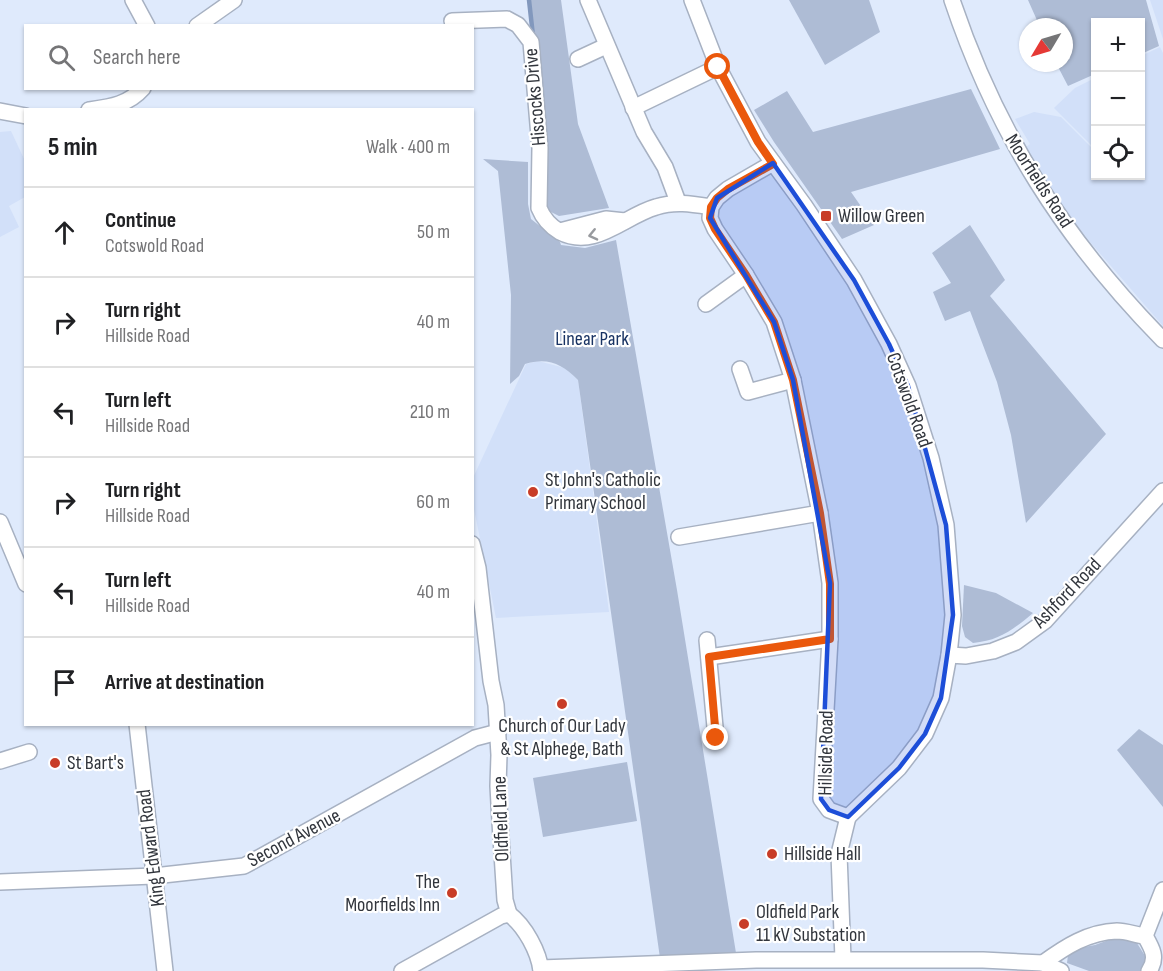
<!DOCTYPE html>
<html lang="en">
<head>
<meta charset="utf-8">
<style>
  :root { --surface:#fff; --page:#f2f2f2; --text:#202124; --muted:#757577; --line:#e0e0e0 }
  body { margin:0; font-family:"Sofia Sans Condensed",sans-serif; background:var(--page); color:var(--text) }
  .controls { position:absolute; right:18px; top:18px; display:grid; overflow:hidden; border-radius:0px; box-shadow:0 2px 4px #0004 }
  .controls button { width:54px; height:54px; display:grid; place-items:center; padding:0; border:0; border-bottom:2px solid var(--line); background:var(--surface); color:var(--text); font:30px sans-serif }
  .compass { position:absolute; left:1019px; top:18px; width:54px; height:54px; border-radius:50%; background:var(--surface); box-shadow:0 2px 4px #0004; rotate:232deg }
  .stop { position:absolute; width:18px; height:18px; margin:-14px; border:4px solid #ea580c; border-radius:50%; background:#fff }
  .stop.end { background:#ea580c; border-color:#fff; box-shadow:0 2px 6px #0008 }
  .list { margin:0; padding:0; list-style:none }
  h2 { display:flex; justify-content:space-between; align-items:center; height:78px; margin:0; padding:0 24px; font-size:26px }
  h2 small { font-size:20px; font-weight:400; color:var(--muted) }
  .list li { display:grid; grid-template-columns:39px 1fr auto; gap:18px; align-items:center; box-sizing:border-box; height:90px; padding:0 24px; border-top:2px solid var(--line) }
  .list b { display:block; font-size:22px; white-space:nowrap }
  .list p { margin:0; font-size:20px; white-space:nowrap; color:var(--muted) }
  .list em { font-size:20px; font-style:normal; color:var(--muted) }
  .icon { flex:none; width:33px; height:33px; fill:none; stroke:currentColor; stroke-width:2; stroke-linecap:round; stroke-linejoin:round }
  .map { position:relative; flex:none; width:1163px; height:971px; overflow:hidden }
  .search { position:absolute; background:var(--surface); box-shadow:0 2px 4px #0004; left:24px; top:24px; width:450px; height:66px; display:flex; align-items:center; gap:15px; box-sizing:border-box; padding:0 21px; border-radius:0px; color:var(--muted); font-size:22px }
  .panel { position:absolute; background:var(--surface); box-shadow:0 2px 4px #0004; left:24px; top:108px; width:450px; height:618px; border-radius:0px }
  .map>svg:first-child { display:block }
</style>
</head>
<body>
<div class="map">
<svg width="1163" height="971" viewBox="0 0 1163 971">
  <rect width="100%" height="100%" fill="#dfeafc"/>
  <!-- built -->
  <g fill="#d2e0f9">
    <path d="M1150,0H1163V39Z"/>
    <path d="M1160,47L1163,53V326L1090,242L1056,198L1026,147L1030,144L1015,119L1034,112L1061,117L1095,151L1096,176H1140L1141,56Z"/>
    <path d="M1095,78V149L1054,108L1075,88Z"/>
    <path d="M11,131L25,161V197L9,206L19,227L0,237V132Z"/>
    <path d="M538,361L565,368L578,380L609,612L496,618L473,504L472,480L526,364Z"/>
  </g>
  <!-- green -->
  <g fill="#aebcd5">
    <path d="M529,0H561L578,124L609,208L559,216L543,208L544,97Z"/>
    <path d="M789,0H869L880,32L825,65Z"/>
    <path d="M1028,0H1146L1159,46L1141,54L1140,22H1096L1095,74L1068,86L1056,63H1064V27H1040Z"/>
    <path d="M971,89L1000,149L851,192L874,225L842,239L774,142L754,110L787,91L813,132Z"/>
    <path d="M483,159L528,162V204L531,219L560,242L561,245L585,248L616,240L677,590L736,953L660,958L578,380C562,364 548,357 525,364L519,376L510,384L511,295L498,171Z"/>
    <path d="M970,225L1005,280L990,296L1106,434L1026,523L1011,435L997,382L970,311L945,321L933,292L951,283L932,253Z"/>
    <path d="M964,585L996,593L1033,613C1014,629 999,641 973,643L965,637L962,626Z"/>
    <path d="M1139,729L1163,745V807L1117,750Z"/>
    <path d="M627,762L637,821L543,837L533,778Z"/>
    <path d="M1117,937L1135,940L1147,959L1159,971H1089L1067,963L1068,955L1073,949L1095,945Z"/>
  </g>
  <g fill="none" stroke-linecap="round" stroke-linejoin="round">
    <!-- stream -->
    <path stroke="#8298bd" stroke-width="4.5" d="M529,0L533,36"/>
    <defs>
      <g id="minor">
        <path d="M133,0L147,26"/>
        <path d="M588,0L644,132L665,167L678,202"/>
        <path d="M692,0L718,67L758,142L804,205L854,280L889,344L908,386L931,458L946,525L953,615L949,655L941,698L925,734L899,768L848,817"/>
        <path d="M952,0C997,134 1064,239 1163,340"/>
        <path d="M452,21L507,19L518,25L531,42L540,148L539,208C543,218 550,226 560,232C595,250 624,216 656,207C675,201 692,204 711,207"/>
        <path d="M197,26L234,0"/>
        <path d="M578,59L606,46"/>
        <path d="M633,108L718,67"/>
        <path d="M89,110C110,107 128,105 143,88"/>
        <path d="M0,111L26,116"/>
        <path d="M773,163L728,189L717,198L711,207L710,218L715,229L746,275L774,322L793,380L820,513L830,583V639L821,799L829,810L848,817"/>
        <path d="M560,231L606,219L625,221"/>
        <path d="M706,304L746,275"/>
        <path d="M740,369L748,392L793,380"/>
        <path d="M0,522L26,584"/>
        <path d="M679,537L820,513"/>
        <path d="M472,544L478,568L491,681L496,705L499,755L498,786L500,822L505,900L509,914"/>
        <path d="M707,640L716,738"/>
        <path d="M949,655L966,656L993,651L1016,642L1045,621L1163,491"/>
        <path d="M709,657L830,639"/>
        <path d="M137,724L165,971"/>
        <path d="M0,761L29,752"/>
        <path d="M0,882L154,876L244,866L475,738L498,732"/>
        <path d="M1145,936L1163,890"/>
        <path d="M843,959L839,854L848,817"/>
        <path d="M1043,963C1065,947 1088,932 1117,931C1126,931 1136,935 1145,936C1152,948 1158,958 1149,971"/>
        <path d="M541,968L756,960H983L1043,963L1061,971"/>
        <path d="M402,971L501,916L509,914C525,926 539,952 541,971"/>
      </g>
    </defs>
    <!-- minor casing -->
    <use href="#minor" stroke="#a7b1c2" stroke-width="18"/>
    <!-- minor -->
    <use href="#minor" stroke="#fff" stroke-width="15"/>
  </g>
  <!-- one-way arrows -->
  <defs><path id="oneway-chevron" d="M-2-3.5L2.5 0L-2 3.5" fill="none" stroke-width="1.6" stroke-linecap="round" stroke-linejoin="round" transform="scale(1.5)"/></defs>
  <use stroke="#989a9e" href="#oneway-chevron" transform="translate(593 235) rotate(167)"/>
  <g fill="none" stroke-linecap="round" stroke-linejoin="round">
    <!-- route -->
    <path stroke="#ea580c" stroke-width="8" d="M716,738L709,657L830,639V584L820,513L793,380L774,322L746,275L715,229L710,218L711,207L717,198L728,189L773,164L758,142L718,67"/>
  </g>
  <!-- marked area -->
  <path fill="#1d4ed8" fill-opacity="0.2" stroke="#1d4ed8" stroke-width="4.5" stroke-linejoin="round" d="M773,163L854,280L889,344L908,386L946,525L953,615L941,698L925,734L899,768L848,817L829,810L821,799L830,583L793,380L774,322L710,218L717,198Z"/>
  <!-- markers -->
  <g fill="#c83d27" stroke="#fff" stroke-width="2">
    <rect x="820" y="210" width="12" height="12" rx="3"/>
    <circle cx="533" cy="492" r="6"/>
    <circle cx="562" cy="704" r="6"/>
    <circle cx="55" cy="763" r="6"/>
    <circle cx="772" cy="854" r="6"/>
    <circle cx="452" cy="893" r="6"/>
    <circle cx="744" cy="924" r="6"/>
  </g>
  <g text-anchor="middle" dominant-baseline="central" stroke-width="4.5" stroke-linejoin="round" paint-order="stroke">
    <!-- street labels -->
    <g font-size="20" fill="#31353c" stroke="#fff">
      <text transform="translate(535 97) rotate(-95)">Hiscocks Drive</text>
      <text transform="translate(1039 181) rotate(57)">Moorfields Road</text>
      <text transform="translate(909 400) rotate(70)">Cotswold Road</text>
      <text transform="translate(1067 593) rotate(-46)">Ashford Road</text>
      <text transform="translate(826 753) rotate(-89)">Hillside Road</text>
      <text transform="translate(501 819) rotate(-92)">Oldfield Lane</text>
      <text transform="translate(294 838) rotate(-28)">Second Avenue</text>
      <text transform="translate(151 848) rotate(-97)">King Edward Road</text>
    </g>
    <!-- poi labels -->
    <g font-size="20" fill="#31353c" stroke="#fff" text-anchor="start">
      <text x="838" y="216">Willow Green</text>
      <text x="545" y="480">St John's Catholic<tspan x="545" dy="23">Primary School</tspan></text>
      <text x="562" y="726" text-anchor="middle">Church of Our Lady<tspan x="562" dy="23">&amp; St Alphege, Bath</tspan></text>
      <text x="67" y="763">St Bart's</text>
      <text x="784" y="854">Hillside Hall</text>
      <text x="440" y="882" text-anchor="end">The<tspan x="440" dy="23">Moorfields Inn</tspan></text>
      <text x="756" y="912">Oldfield Park<tspan x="756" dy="23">11 kV Substation</tspan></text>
    </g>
    <!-- park labels -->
    <g font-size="20" fill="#193363" stroke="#fff">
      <text x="592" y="339">Linear Park</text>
    </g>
  </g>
</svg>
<div class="controls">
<button>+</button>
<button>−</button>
<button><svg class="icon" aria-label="locate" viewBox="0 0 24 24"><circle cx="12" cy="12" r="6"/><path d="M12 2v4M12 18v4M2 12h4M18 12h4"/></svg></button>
</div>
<svg class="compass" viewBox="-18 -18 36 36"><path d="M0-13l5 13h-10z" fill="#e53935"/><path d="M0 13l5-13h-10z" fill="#757577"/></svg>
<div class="stop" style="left:718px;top:67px"></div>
<div class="stop end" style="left:716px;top:738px"></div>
<div class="search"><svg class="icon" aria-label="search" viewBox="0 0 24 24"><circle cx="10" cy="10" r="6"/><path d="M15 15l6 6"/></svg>Search here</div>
<section class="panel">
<h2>5 min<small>Walk · 400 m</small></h2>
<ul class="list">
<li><svg class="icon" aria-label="ahead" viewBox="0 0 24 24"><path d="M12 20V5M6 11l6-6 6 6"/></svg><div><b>Continue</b><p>Cotswold Road</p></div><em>50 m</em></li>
<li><svg class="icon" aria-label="right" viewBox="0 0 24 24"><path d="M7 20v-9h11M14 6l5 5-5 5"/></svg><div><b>Turn right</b><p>Hillside Road</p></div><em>40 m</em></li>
<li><svg class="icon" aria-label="left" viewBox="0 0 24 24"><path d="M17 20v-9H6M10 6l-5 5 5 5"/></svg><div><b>Turn left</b><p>Hillside Road</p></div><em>210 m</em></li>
<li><svg class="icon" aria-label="right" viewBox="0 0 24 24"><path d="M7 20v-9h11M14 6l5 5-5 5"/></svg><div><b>Turn right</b><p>Hillside Road</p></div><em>60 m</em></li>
<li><svg class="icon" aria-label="left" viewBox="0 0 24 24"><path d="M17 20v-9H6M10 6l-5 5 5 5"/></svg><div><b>Turn left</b><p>Hillside Road</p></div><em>40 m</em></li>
<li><svg class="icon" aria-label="arrive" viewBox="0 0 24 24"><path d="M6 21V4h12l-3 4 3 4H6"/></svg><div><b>Arrive at destination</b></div></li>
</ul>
</section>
</div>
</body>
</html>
